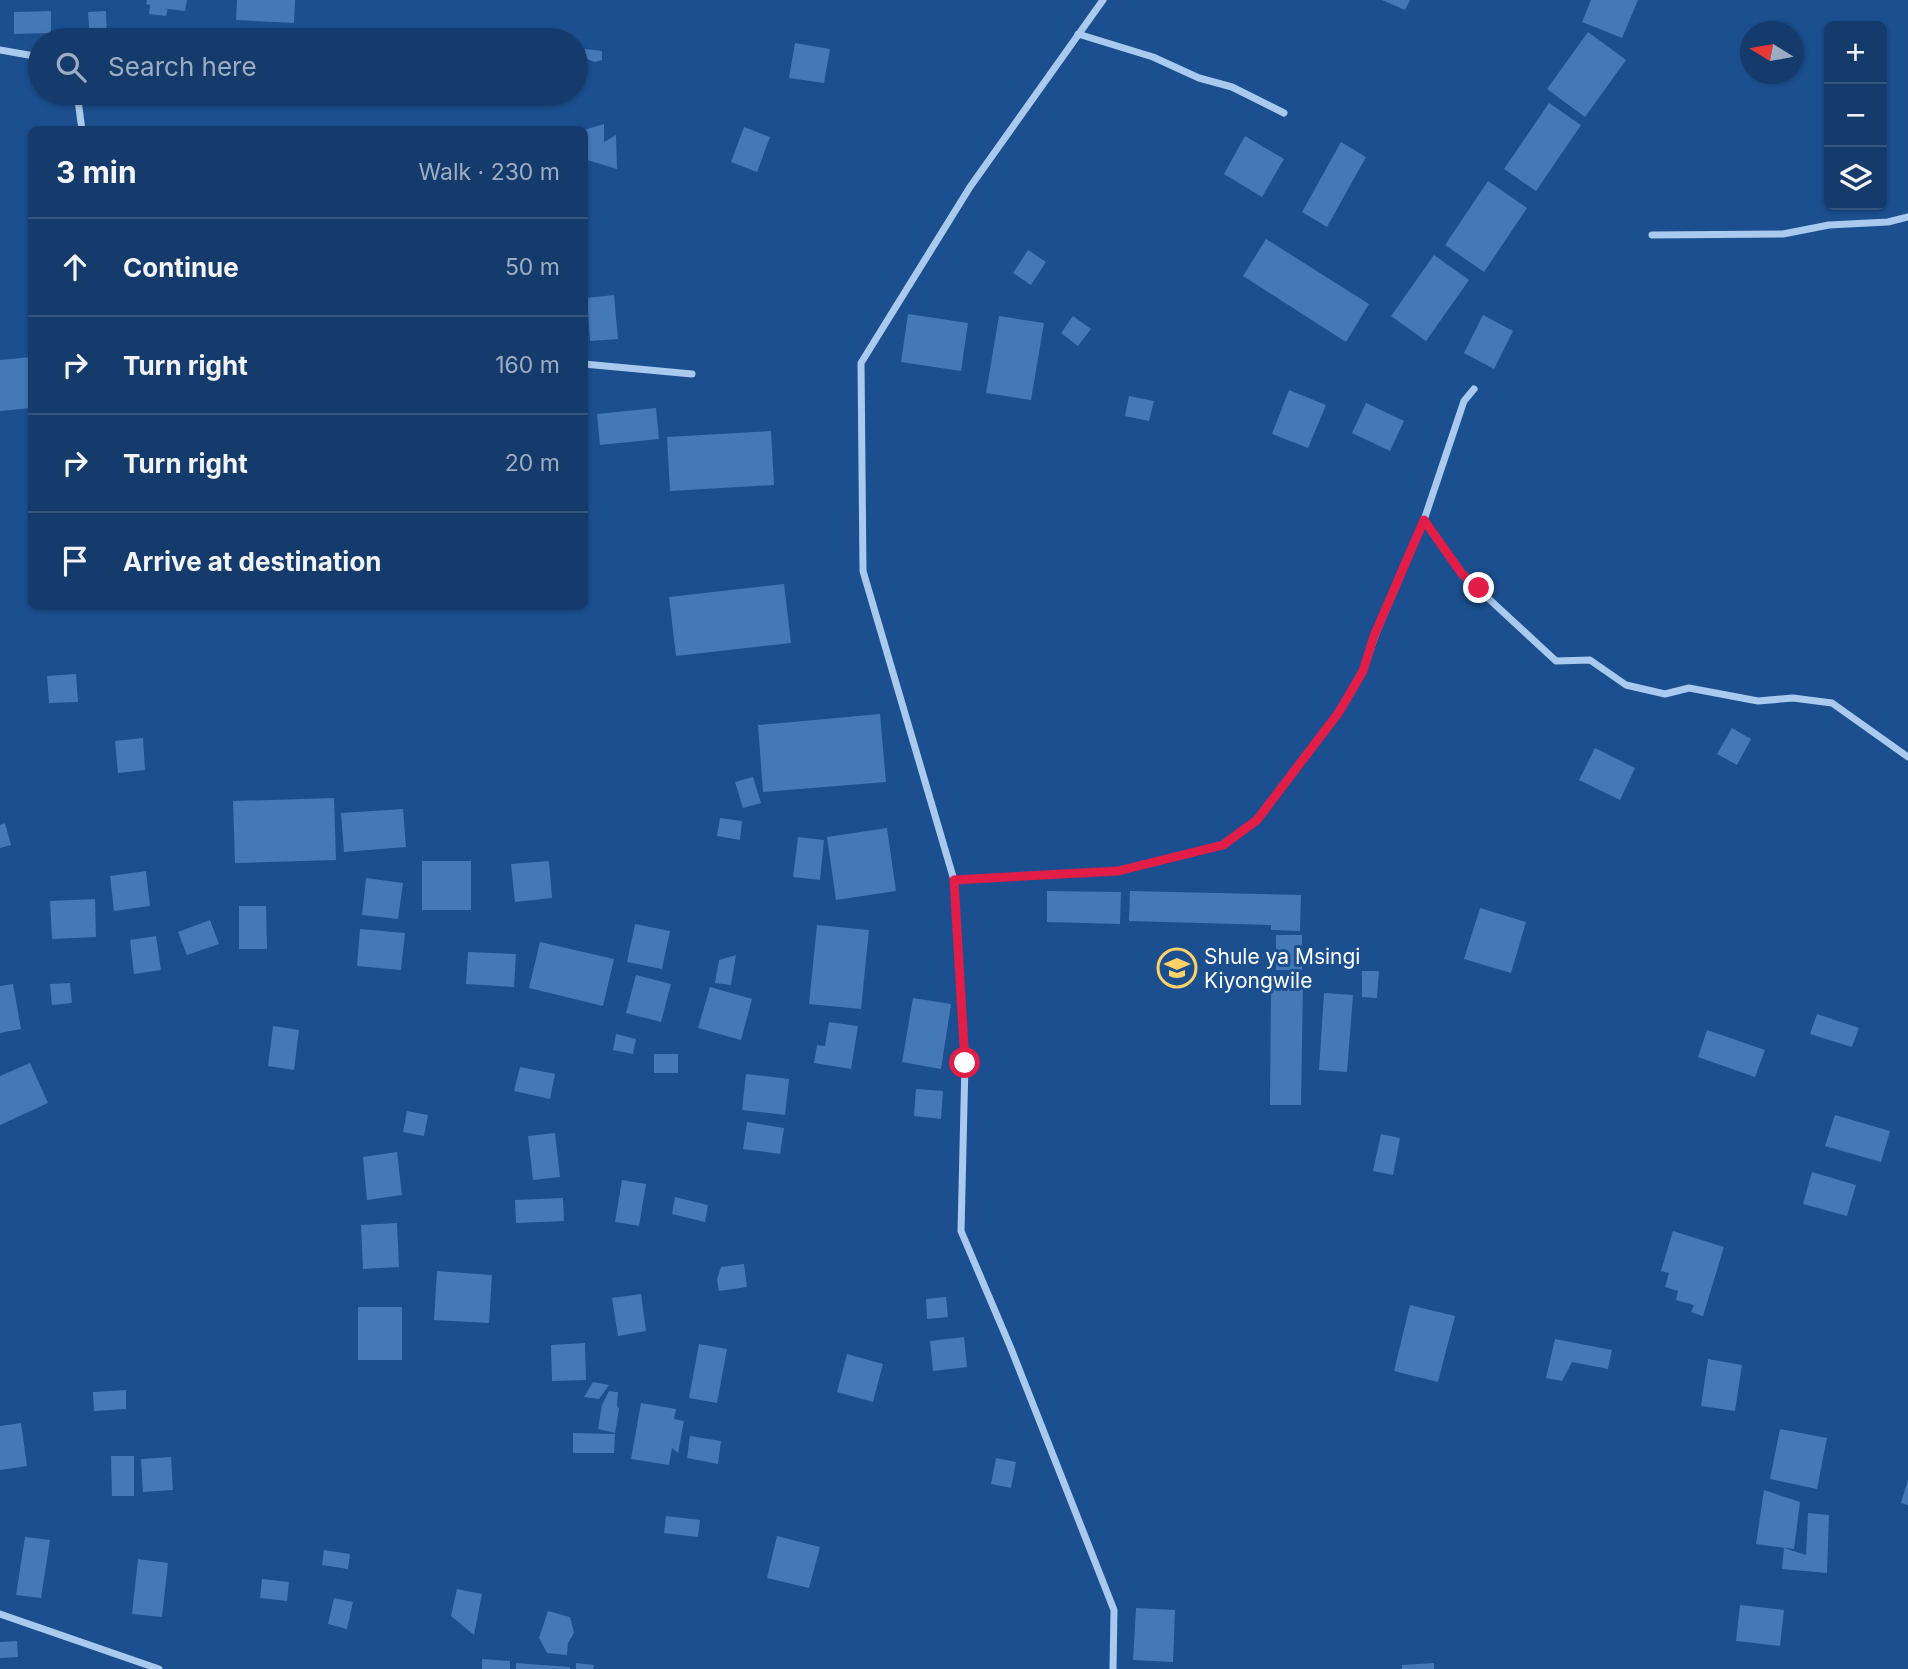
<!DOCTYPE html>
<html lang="en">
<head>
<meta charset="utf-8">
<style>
  :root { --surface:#143b6b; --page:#214673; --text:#f1f3f6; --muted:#9dadc1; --line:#33557e }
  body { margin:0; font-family:Inter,sans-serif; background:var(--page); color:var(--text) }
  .controls { position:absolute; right:21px; top:21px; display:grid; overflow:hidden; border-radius:10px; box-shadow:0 2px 5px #0004 }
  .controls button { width:63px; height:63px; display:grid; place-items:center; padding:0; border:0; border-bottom:2px solid var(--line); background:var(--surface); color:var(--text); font:35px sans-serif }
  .compass { position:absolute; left:1740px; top:21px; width:63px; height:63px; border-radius:50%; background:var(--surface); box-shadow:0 2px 5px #0004; rotate:281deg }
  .stop { position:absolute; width:21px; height:21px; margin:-16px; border:5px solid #e11d48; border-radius:50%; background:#fff }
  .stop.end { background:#e11d48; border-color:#fff; box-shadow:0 2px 7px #0008 }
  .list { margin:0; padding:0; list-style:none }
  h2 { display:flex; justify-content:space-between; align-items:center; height:91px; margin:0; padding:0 28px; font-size:30px }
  h2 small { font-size:23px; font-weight:400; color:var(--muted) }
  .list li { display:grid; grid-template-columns:46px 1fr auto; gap:21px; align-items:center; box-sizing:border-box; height:98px; padding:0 28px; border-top:2px solid var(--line) }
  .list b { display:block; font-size:26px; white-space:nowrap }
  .list em { font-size:23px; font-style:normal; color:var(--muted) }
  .icon { flex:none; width:38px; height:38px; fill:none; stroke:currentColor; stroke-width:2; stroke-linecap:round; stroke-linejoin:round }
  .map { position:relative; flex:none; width:1908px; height:1669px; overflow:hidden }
  .search { position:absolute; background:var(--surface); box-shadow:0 2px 5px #0004; left:28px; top:28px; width:560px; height:77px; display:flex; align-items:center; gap:18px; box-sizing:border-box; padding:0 24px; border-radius:38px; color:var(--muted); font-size:26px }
  .panel { position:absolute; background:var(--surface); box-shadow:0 2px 5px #0004; left:28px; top:126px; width:560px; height:483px; border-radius:10px }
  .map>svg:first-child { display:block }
</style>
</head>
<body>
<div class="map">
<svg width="1908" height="1669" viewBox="0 0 1908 1669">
  <rect width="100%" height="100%" fill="#1b4f8f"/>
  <!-- building -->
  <g fill="#4478b7">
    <path d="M147,0H187L185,11L168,9V7L166,16L149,14L150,5L146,4Z"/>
    <path d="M237,0H295L294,23L236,20Z"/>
    <path d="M1382,0H1410L1405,10Z"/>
    <path d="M1591,0H1638L1622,38L1582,22Z"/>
    <path d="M51,11V33L14,34V12Z"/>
    <path d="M106,11L107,40H90L88,12Z"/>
    <path d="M1588,32L1626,60L1585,117L1547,89Z"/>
    <path d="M795,43L830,49L824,83L789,78Z"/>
    <path d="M585,49L602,51V60L595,62L584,58Z"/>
    <path d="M1549,103L1581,125L1536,191L1504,169Z"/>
    <path d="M604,124V142L616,135L617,169L584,159V130Z"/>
    <path d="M744,127L770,137L757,172L731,162Z"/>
    <path d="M1245,136L1284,159L1262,197L1224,174Z"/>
    <path d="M1341,142L1366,157L1327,227L1302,212Z"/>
    <path d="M1488,181L1527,208L1484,272L1445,245Z"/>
    <path d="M1266,239L1369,304L1346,342L1243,276Z"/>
    <path d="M1028,250L1046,262L1031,285L1013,273Z"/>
    <path d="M1434,255L1469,280L1426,341L1391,316Z"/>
    <path d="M614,295L618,339L590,341L587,298Z"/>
    <path d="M908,314L968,323L961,371L901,362Z"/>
    <path d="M1483,315L1513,331L1494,369L1464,353Z"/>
    <path d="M999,316L1044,323L1031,400L986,393Z"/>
    <path d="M1073,316L1091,329L1078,346L1061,333Z"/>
    <path d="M32,357V408L0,411V360Z"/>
    <path d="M1289,390L1326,405L1308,448L1272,434Z"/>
    <path d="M1129,396L1154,401L1149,421L1125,416Z"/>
    <path d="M1366,403L1404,421L1390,451L1352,433Z"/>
    <path d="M656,408L659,439L600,445L597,414Z"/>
    <path d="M771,431L774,485L670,491L667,437Z"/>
    <path d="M784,584L791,643L676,656L669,597Z"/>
    <path d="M76,674L78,702L49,703L47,676Z"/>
    <path d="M880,714L886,782L763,792L758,725Z"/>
    <path d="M1732,728L1751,739L1737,765L1717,754Z"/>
    <path d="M143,738L145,770L118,773L115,741Z"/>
    <path d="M1595,748L1635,768L1620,800L1579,780Z"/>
    <path d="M753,777L761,803L743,808L735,782Z"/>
    <path d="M334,798L336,860L235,863L233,801Z"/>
    <path d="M403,809L406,847L344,852L341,813Z"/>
    <path d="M720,818L742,821L740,840L717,836Z"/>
    <path d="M5,823L11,845L0,848V825Z"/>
    <path d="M887,828L896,891L836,900L827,837Z"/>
    <path d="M798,837L824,840L820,880L793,877Z"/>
    <rect x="422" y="861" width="49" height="49"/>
    <path d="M549,861L552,898L515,902L511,864Z"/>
    <path d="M146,871L150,906L114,911L110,876Z"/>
    <path d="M366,878L403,883L398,919L362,915Z"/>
    <path d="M1047,891L1121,892L1120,924L1047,922Z"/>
    <path d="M1130,891L1301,895L1300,931L1271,930V925L1129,921Z"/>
    <path d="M95,899L96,937L52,939L50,901Z"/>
    <path d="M239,906H266L267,949H239Z"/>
    <path d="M1480,908L1526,922L1511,973L1464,959Z"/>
    <path d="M210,920L219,944L187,955L178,932Z"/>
    <path d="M635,924L670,931L662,969L627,962Z"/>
    <path d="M817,925L869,930L861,1009L809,1004Z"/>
    <path d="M360,929L405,933L401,970L357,966Z"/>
    <rect x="1276" y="935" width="26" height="35"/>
    <path d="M156,936L161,970L134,974L130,940Z"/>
    <path d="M540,942L614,959L603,1006L529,988Z"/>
    <path d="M468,952L516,954L514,987L466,984Z"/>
    <path d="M736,955L731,985L715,983L719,960Z"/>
    <path d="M1362,971H1379L1377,998L1362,997Z"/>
    <path d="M636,975L671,984L661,1022L626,1013Z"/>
    <path d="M70,983L72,1003L52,1005L50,984Z"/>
    <path d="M1271,983H1303L1301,1105H1270Z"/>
    <path d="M13,984L21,1029L0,1033V986Z"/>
    <path d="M710,987L752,999L741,1040L698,1028Z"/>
    <path d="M1324,993L1353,995L1347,1072L1319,1070Z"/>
    <path d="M913,998L951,1004L941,1069L902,1062Z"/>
    <path d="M1817,1014L1859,1028L1852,1047L1810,1034Z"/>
    <path d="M829,1022L858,1026L851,1069L814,1063L817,1045L825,1046Z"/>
    <path d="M273,1026L299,1030L294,1070L268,1066Z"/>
    <path d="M1707,1030L1765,1050L1755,1077L1698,1057Z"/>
    <path d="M616,1034L636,1039L633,1054L613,1050Z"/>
    <rect x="654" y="1054" width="24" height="19"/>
    <path d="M30,1063L48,1103L0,1125V1076Z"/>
    <path d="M520,1067L555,1074L550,1099L514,1091Z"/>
    <path d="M746,1074L789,1079L785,1115L742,1110Z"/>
    <path d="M916,1089L943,1091L941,1119L914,1116Z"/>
    <path d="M407,1111L428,1115L424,1136L403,1132Z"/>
    <path d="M1835,1115L1890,1131L1881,1162L1825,1146Z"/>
    <path d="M747,1122L784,1128L780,1154L743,1149Z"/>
    <path d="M555,1133L560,1177L533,1180L528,1136Z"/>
    <path d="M1381,1134L1400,1138L1393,1175L1373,1171Z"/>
    <path d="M397,1152L402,1195L367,1200L363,1157Z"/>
    <path d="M1812,1172L1856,1185L1847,1216L1803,1204Z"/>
    <path d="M622,1180L646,1184L639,1226L615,1222Z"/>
    <path d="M675,1197L708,1205L705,1222L672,1214Z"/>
    <path d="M563,1198L564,1221L516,1223L515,1200Z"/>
    <path d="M397,1223L399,1267L363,1269L361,1225Z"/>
    <path d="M1673,1231L1724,1247L1703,1316L1691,1312L1694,1305L1676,1300L1678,1291L1665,1287L1669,1273L1661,1271Z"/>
    <path d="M744,1264L747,1287L719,1291L717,1279L721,1267Z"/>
    <path d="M437,1271L492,1275L489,1323L434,1320Z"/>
    <path d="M641,1294L646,1331L618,1336L612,1298Z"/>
    <path d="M946,1297L948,1317L927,1319L926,1299Z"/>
    <path d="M1410,1305L1455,1316L1438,1382L1394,1371Z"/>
    <rect x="358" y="1307" width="44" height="53"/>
    <path d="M964,1337L967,1367L933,1371L930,1341Z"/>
    <path d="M1555,1339L1612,1350L1608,1369L1572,1362L1562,1381L1546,1378Z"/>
    <path d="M585,1343L586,1380L552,1381L551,1345Z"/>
    <path d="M699,1344L727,1349L717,1403L689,1398Z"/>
    <path d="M847,1354L883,1364L873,1402L837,1392Z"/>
    <path d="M1708,1359L1742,1365L1735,1411L1701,1406Z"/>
    <path d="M593,1382L609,1385L599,1399L584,1397Z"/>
    <path d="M126,1390V1409L94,1411L93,1392Z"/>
    <path d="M609,1391L618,1392L617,1406L619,1409L615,1433L598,1429L602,1405Z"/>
    <path d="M641,1403L676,1409L674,1419L684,1421L678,1453L672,1448L669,1465L631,1459Z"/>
    <path d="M21,1423L27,1466L0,1470V1426Z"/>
    <path d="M1780,1429L1827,1438L1817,1489L1770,1479Z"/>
    <path d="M573,1433L615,1434L614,1453H573Z"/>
    <path d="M690,1436L721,1441L718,1464L687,1458Z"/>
    <path d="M111,1456H134V1496H112Z"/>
    <path d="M171,1457L173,1490L143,1492L141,1459Z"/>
    <path d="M996,1458L1016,1462L1011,1488L991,1484Z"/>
    <path d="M1908,1480V1505L1901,1503Z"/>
    <path d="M1764,1490L1800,1502L1794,1549L1756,1544Z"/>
    <path d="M1808,1513L1829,1515L1827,1573L1782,1569L1784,1548L1806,1555Z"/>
    <path d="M666,1516L700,1520L698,1537L664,1533Z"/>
    <path d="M777,1536L820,1547L809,1588L767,1578Z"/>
    <path d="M25,1537L50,1540L41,1598L16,1595Z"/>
    <path d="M324,1550L350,1554L348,1569L322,1565Z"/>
    <path d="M138,1559L168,1563L162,1617L132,1614Z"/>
    <path d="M262,1579L289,1582L287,1601L260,1598Z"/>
    <path d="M457,1589L482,1594L474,1635L451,1616Z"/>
    <path d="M334,1598L353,1602L347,1629L328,1624Z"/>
    <path d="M1740,1605L1784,1610L1780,1646L1736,1641Z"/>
    <path d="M1136,1608L1175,1610L1173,1662L1133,1660Z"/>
    <path d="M548,1611L570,1617L574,1633L568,1643L567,1655L547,1653L539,1638Z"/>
    <path d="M17,1641L18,1657L0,1658V1642Z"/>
    <path d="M482,1659L510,1661V1669H482Z"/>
    <path d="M516,1663L570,1667V1669H516Z"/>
    <path d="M576,1663L594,1665L593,1669H576Z"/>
    <path d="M1434,1663V1669H1402V1665Z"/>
  </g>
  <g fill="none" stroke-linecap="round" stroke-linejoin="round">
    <!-- minor -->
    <g stroke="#a9c9ee" stroke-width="7">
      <path d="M1103,0L970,187L861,363L863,571L954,880L965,1063L961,1231L1010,1346L1114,1610L1113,1669"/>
      <path d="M1078,34L1153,57L1199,78L1232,87L1284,113"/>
      <path d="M0,50L40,57"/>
      <path d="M77,93L82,130"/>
      <path d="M1652,235L1783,234L1829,225L1888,222L1908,217"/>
      <path d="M584,364L692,374"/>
      <path d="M1424,520L1462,574L1556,661L1590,660L1626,685L1665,694L1689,688L1758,701L1793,698L1832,703L1908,757"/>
      <path d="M954,880L1118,871L1223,845L1257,820L1339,712L1363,671L1375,636L1424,520L1464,401L1474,389"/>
      <path d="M0,1614L159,1669"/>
    </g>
  </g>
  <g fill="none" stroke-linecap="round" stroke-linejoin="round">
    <!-- route -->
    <path stroke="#e11d48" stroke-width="9" d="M965,1063L954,880L1118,871L1223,845L1257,820L1339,712L1363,671L1374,636L1424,520L1462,574L1479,588"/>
  </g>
  <!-- icons -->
  <defs>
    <symbol id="school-ring" viewBox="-11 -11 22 22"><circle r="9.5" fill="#1b4f8f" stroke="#ffd166" stroke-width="1.5"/><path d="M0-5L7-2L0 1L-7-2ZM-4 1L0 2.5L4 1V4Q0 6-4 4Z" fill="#ffd166"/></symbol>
  </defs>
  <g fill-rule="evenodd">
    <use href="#school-ring" x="1155" y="946" width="44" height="44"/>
  </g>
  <g text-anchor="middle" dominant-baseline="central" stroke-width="6" stroke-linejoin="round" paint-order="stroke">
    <!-- poi labels -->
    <g font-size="21" fill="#fff" stroke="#1b4f8f" text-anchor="start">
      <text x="1204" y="956">Shule ya Msingi<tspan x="1204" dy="24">Kiyongwile</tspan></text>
    </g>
  </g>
</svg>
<div class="controls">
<button>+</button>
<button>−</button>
<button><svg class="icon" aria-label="layers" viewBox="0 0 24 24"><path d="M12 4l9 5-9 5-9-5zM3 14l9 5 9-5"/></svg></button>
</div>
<svg class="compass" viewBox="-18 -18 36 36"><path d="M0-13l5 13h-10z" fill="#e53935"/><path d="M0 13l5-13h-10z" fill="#9dadc1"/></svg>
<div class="stop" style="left:965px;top:1063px"></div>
<div class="stop end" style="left:1479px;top:588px"></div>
<div class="search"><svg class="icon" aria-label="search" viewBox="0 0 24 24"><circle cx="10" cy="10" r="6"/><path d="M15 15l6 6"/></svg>Search here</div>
<section class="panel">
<h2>3 min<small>Walk · 230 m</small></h2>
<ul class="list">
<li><svg class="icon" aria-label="ahead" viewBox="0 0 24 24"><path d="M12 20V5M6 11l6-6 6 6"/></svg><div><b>Continue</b></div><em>50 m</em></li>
<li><svg class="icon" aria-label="right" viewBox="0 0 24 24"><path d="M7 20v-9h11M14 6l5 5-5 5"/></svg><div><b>Turn right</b></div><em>160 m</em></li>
<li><svg class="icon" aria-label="right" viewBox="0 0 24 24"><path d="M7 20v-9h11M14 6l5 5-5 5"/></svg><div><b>Turn right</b></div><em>20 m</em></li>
<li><svg class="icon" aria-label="arrive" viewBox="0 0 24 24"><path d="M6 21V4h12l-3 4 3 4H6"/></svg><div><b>Arrive at destination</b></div></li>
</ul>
</section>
</div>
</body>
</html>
